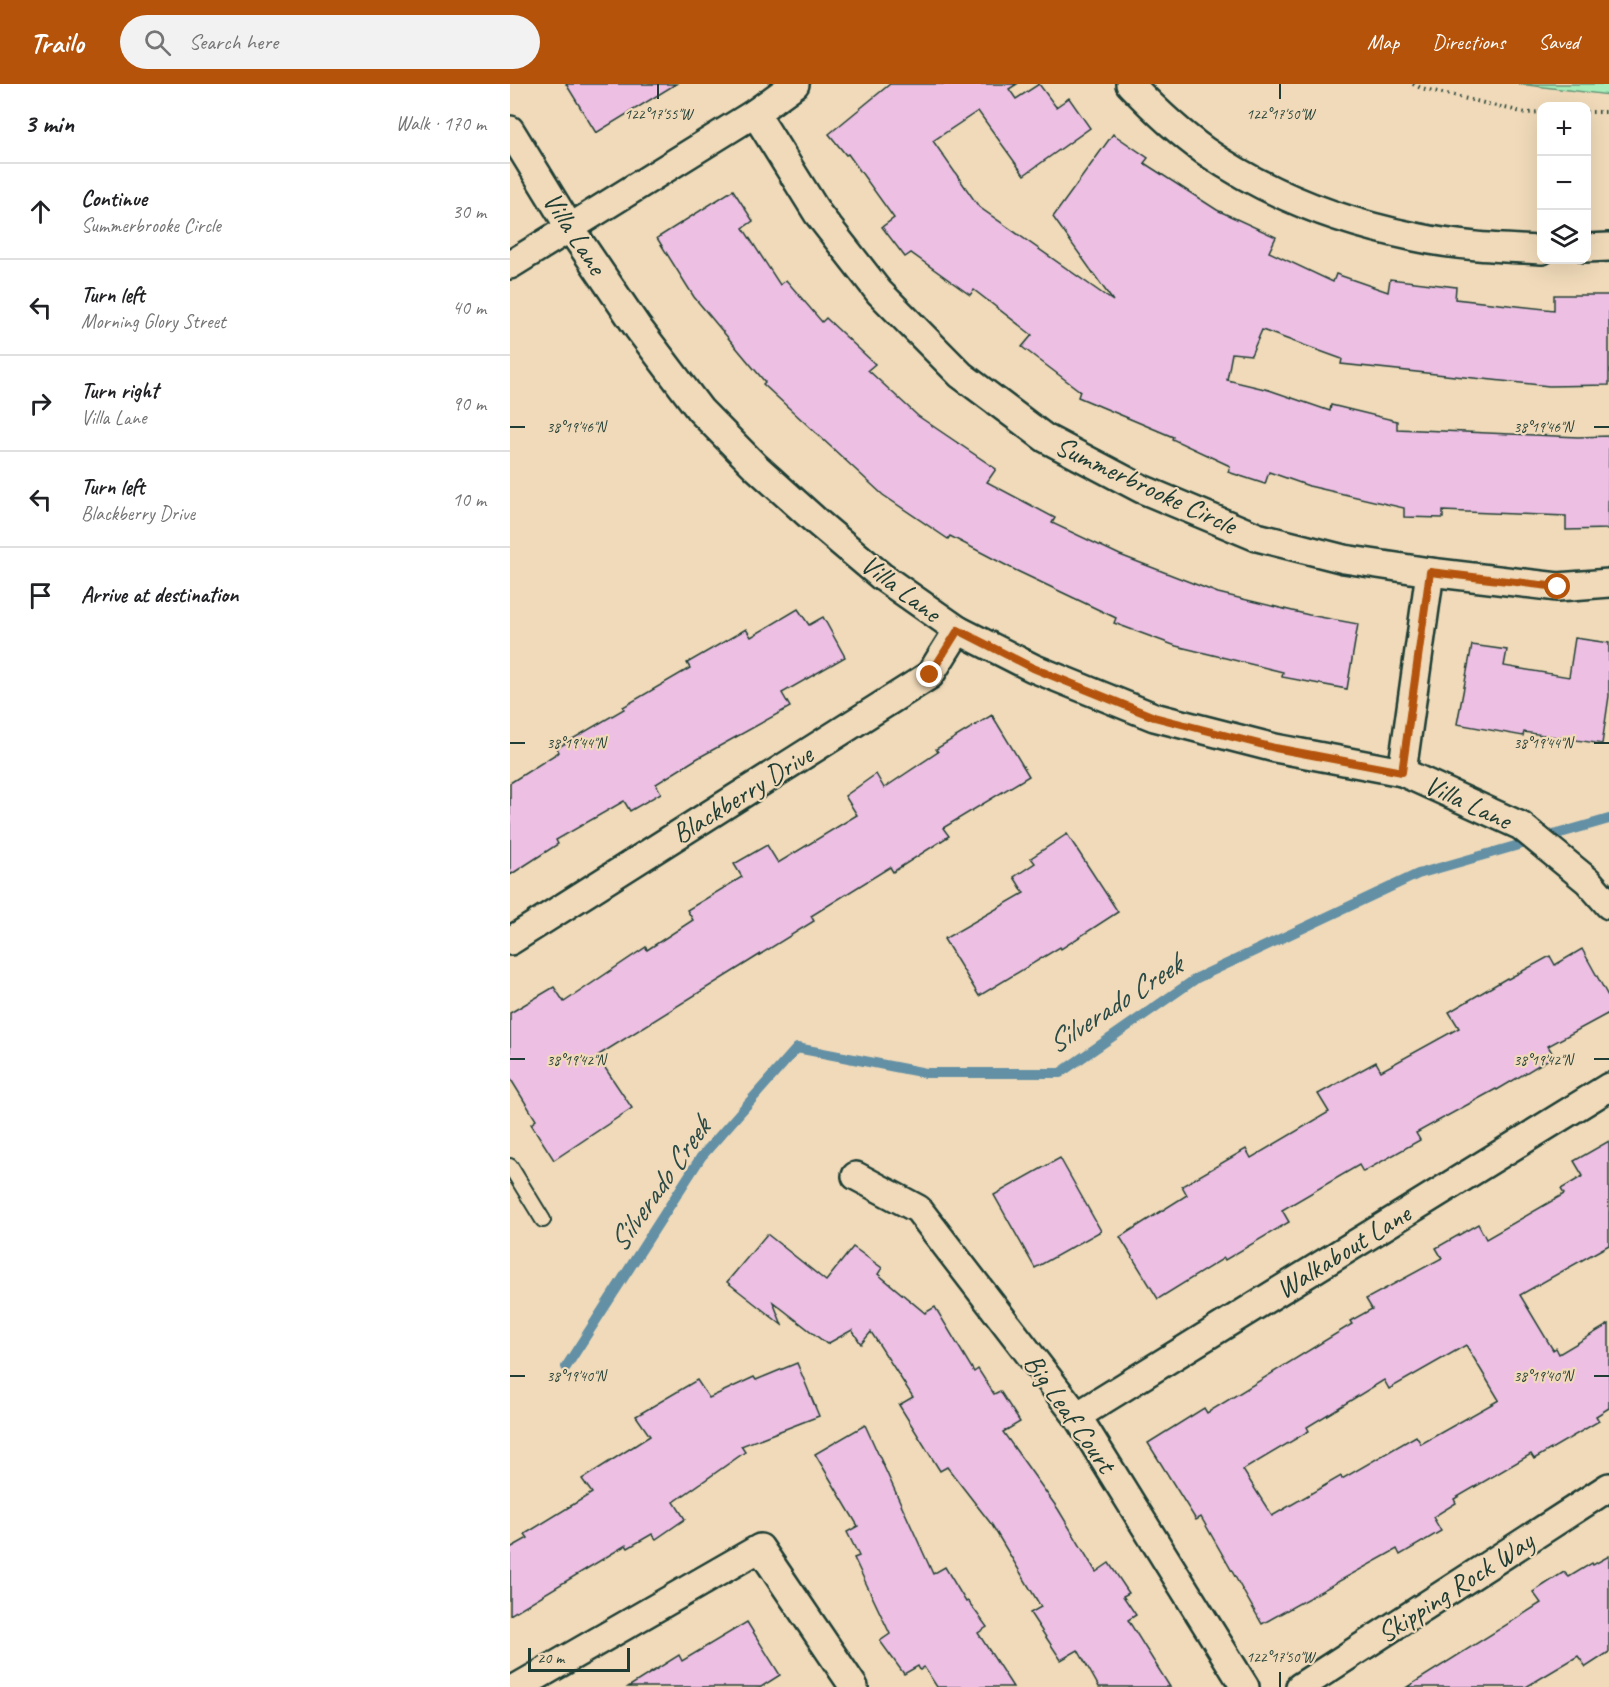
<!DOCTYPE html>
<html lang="en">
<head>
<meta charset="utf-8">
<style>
  :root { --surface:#fff; --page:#f2f2f2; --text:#202124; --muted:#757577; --line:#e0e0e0; --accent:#b45309 }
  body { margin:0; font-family:Caveat,sans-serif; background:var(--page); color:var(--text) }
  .controls { position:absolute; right:18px; top:18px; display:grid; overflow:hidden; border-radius:12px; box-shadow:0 6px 24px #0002 }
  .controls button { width:54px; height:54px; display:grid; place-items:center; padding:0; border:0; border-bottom:2px solid var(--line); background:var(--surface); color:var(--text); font:30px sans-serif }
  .scale { position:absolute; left:18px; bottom:15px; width:102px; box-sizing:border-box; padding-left:6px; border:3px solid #1f3d34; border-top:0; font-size:16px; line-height:21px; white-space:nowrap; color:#1f3d34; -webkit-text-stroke:4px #f0dab9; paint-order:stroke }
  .stop { position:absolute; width:18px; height:18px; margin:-14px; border:4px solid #b45309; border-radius:50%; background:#fff }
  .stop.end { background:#b45309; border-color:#fff; box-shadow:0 2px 6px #0008 }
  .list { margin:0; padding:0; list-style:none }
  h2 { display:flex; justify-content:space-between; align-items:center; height:78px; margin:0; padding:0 24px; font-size:26px }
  h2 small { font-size:20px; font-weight:400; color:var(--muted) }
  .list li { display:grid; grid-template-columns:39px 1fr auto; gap:18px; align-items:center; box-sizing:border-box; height:96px; padding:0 24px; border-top:2px solid var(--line) }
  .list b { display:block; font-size:22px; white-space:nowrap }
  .list p { margin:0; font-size:20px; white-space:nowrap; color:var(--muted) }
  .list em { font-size:20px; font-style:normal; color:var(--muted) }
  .icon { flex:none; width:33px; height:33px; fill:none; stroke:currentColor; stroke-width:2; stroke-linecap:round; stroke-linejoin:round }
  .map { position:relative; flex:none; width:1099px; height:1603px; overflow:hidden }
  header { display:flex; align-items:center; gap:36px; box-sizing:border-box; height:84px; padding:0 30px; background:var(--accent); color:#fff }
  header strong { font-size:28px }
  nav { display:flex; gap:33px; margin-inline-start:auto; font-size:21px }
  .search { width:420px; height:54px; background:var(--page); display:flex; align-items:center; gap:15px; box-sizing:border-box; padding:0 21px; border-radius:33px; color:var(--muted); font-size:22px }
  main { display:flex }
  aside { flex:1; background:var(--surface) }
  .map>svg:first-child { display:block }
</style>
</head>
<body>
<header>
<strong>Trailo</strong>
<div class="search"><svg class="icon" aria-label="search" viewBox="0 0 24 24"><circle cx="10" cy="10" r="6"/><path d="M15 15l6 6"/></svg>Search here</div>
<nav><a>Map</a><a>Directions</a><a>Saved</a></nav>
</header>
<main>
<aside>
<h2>3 min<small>Walk · 170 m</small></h2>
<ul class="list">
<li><svg class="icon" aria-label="ahead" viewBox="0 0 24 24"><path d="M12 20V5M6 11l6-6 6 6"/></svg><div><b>Continue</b><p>Summerbrooke Circle</p></div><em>30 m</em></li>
<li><svg class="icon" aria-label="left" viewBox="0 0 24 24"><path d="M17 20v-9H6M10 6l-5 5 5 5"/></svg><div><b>Turn left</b><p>Morning Glory Street</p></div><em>40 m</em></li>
<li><svg class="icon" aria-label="right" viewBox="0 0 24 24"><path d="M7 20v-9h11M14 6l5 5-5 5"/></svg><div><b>Turn right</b><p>Villa Lane</p></div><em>90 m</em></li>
<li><svg class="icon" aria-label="left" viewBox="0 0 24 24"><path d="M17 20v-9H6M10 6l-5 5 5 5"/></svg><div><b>Turn left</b><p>Blackberry Drive</p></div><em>10 m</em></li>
<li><svg class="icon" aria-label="arrive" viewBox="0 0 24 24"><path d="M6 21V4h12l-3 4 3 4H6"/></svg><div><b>Arrive at destination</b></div></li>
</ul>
</aside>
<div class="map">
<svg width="1099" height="1603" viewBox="0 0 1099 1603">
  <rect width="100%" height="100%" fill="#f0dab9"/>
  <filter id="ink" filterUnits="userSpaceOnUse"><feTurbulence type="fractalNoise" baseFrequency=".0167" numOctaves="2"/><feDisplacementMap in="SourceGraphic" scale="12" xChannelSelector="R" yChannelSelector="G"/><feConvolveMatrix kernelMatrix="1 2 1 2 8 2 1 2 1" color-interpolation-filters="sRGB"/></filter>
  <g filter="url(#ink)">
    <!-- green -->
    <path fill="#a8eebb" stroke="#649678" stroke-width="1.5" d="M1009,0H1099V11Z"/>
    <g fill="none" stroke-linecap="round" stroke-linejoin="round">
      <!-- stream -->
      <path stroke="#6490a5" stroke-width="10" d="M56,1283L191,1073L287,964L416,989H550L687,894L908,790L1099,735"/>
    </g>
    <!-- building -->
    <g fill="#edbfe2" stroke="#1f3d34" stroke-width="1.5" fill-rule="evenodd">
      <path d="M56,0H166L86,49Z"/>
      <path d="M380,0H507L499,5L506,15L529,0L546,23L559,14L580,44L514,91L468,27L423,57L469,123L603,217L543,133L603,50L638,74L634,79L707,126L766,153L759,168L823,198L826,190L878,208L880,195L946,203L945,215L1044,226V211H1099V301L1039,302L831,280L832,275L752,246L741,271L722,269L717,296L759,306L820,327L821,321L887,337V345L1068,353L1099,352L1098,445L1056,446V432L933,427V434L894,433V424L799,402L759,388L755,400L718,388L720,382L662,355L663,353L568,313L570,307L512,263L522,251L464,206L460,211L401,169L395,173L372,143L384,134L338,70L336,71L319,50Z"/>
      <path d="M223,106L243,137L233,144L270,201L276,196L312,238L316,234L365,280L358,286L408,332L486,385L477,398L545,434L542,439L610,471L708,509L799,531L848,540L837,605L772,593L773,588L666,562L604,539L606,534L505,486L440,452L438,455L373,411L253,300L255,298L184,213L147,154Z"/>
      <path d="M288,525L299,541L313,533L335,573L272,609L280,623L188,674L146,700L151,709L120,727L114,717L46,756L48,760L0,791V699L49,668L47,664L114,625L113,623L180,584L177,579L236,545L241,553Z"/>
      <path d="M1065,554L1099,559V612L1092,660L1014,648L1013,652L947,640L962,561L997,566L994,582L1059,593Z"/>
      <path d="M482,631L519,692L433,744L439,752L383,788L380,783L301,832L304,837L87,972L122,1024L44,1076L21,1040L26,1036L0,994V929L44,903L54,918L136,863L137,866L183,836L177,826L232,793L224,780L257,761L268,779L347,731L335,712L366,690L374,704L428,668L426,665Z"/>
      <path d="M557,750L608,828L551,865L550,863L469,912L434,855L514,809L504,793L525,779L521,774Z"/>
      <path d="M1072,865L1099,914V929L1038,962L1044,972L987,1006L986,1005L906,1049L910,1056L853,1088L849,1081L772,1126L779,1138L715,1176L714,1174L648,1215L610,1153L677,1111L672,1102L736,1065L741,1074L819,1028L808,1010L866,978L871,987L949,944L939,928L997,894L998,895L1040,872L1045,881Z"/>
      <path d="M1099,1057V1161L1010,1211L1043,1266L1046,1264L1049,1270L1099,1240V1324L1086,1332L1089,1337L1024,1375L1021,1370L944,1415L946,1419L923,1433L931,1447L890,1471L887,1465L752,1540L691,1433L686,1436L638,1359L694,1324L697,1329L842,1240L840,1237L862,1225L856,1215L932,1174L926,1164L968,1140L976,1155L1054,1110L1051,1105L1073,1092L1064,1077ZM956,1261L989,1316L911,1360L906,1352L832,1395L831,1392L762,1432L733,1386L799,1347L797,1343L874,1296L879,1305Z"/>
      <path d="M550,1074L591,1147L525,1184L484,1111Z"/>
      <path d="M257,1150L316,1197L343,1163L372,1184L368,1190L415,1229L425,1223L464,1288L468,1285L484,1310L490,1307L510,1338L493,1348L548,1425L586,1488L599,1479L619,1509L613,1512L626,1531L618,1536L660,1603H589L568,1566L551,1576L520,1529L531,1523L482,1441L437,1383L430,1387L389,1321L403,1313L361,1248L351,1260L342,1246L317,1260L263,1218L272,1241L217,1198Z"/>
      <path d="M287,1279L309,1332L231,1362L235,1368L164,1418L175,1435L146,1455L142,1450L118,1464L116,1461L0,1531V1464L18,1454L15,1450L82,1409L72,1395L140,1352L126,1332L187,1296L199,1314L244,1293L246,1296Z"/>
      <path d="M355,1341L423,1490L435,1483L456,1518L458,1517L477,1543L468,1549L503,1603H427L414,1583L410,1586L408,1582L394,1590L370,1557L380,1550L344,1474L349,1472L337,1448L348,1442L305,1370Z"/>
      <path d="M1099,1472V1568L1076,1583L1068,1572L1016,1603H897L1031,1519L1023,1508L1054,1488L1059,1493L1082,1479L1083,1481Z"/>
      <path d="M237,1538L270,1591L251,1603H118L169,1571L172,1577Z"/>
    </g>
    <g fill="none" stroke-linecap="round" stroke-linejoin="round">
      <defs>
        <path id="service" d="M0,1082L33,1136"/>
        <g id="minor">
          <path d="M620,0C643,24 668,48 695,67C757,110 831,138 905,153C946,162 989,164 1032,166"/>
          <path d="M245,29L308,130L369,208L451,291L535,354L632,405L747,453L834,475L920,488L1048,503L1099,499"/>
          <path d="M0,46L60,144L128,244L190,326L246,383L307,438L371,492L448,546L523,584L644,633L765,664L892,688L1011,742L1078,797L1099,821"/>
          <path d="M1076,164L1099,163"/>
          <path d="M0,181L245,29L285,0"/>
          <path d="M892,688L920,488"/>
          <path d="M0,857L420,591L448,546"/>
          <path d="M346,1092L408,1125L567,1332L735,1603"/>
          <path d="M567,1332L1099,1003"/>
          <path d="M8,1603L250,1464L344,1603"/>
          <path d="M790,1603L1099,1403"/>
        </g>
      </defs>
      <!-- service casing -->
      <use href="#service" stroke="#1f3d34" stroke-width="18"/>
      <!-- minor casing -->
      <use href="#minor" stroke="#1f3d34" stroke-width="32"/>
      <!-- path -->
      <g stroke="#1f3d34" stroke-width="4" stroke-dasharray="1.5 4.5" stroke-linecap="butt">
        <path d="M903,0L911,4L1016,29L1032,28"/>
        <path d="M1076,28H1099"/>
      </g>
      <!-- service -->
      <use href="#service" stroke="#f0dab9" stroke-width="14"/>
      <!-- minor -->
      <use href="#minor" stroke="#f0dab9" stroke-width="27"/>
    </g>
  </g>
  <g fill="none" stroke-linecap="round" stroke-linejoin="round" filter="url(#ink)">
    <!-- route -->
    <path stroke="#b45309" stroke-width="8" d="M420,591L448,546L523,584L644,633L765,664L892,688L920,488L1048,503"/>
  </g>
  <!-- ticks -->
  <path fill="none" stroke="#1f3d34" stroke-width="2" d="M148,0V15M770,0V15M0,343H15M1084,343H1099M0,659H15M1084,659H1099M0,975H15M1084,975H1099M0,1292H15M1084,1292H1099M770,1588V1603"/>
  <g text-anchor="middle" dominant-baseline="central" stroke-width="4.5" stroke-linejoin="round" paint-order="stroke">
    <!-- street labels -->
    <g font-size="28" fill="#1f3d34" stroke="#f0dab9">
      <text transform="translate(65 149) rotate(57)">Villa Lane</text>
      <text transform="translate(636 401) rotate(25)">Summerbrooke Circle</text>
      <text transform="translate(391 504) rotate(37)">Villa Lane</text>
      <text transform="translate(232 710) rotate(-32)">Blackberry Drive</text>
      <text transform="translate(958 718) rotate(25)">Villa Lane</text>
      <text transform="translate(833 1167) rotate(-32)">Walkabout Lane</text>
      <text transform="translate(560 1329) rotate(55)">Big Leaf Court</text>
      <text transform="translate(945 1503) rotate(-33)">Skipping Rock Way</text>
    </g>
    <!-- water labels -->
    <g font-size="30" font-style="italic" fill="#2a4b47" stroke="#f0dab9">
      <text transform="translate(604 920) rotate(-33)">Silverado Creek</text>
      <text transform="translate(149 1101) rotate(-55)">Silverado Creek</text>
    </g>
  </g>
  <g font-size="15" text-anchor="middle" fill="#1f3d34" stroke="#f0dab9" stroke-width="4.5" stroke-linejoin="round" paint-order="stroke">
    <text x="148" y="35">122°17'55"W</text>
    <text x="770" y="35">122°17'50"W</text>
    <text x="66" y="348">38°19'46"N</text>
    <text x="1033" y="348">38°19'46"N</text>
    <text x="66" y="664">38°19'44"N</text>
    <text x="1033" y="664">38°19'44"N</text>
    <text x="66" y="981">38°19'42"N</text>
    <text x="1033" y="981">38°19'42"N</text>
    <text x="66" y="1297">38°19'40"N</text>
    <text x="1033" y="1297">38°19'40"N</text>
    <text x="770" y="1578">122°17'50"W</text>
  </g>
</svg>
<div class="controls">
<button>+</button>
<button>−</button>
<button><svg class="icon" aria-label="layers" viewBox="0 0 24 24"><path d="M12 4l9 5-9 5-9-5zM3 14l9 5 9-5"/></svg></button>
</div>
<div class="scale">20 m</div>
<div class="stop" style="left:1048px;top:503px"></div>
<div class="stop end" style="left:420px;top:591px"></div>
</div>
</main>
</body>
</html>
